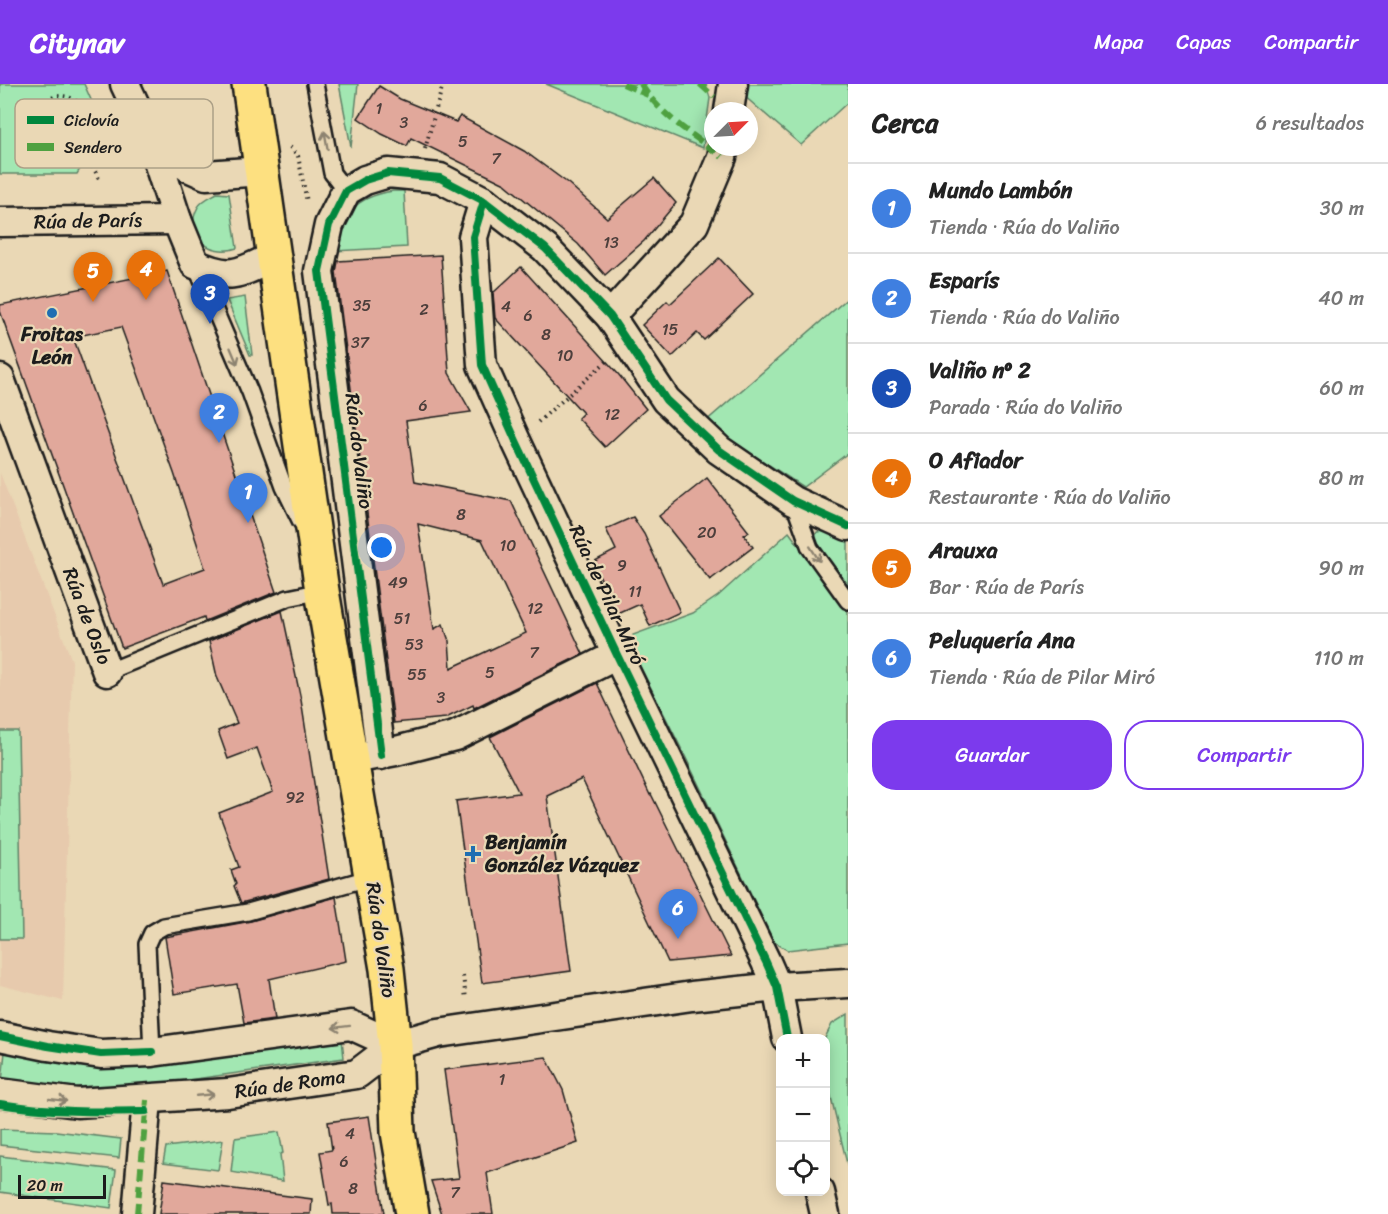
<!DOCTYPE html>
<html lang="es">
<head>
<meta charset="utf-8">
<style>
  :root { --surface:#fff; --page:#f6f6f6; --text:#222; --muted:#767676; --line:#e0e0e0; --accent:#7c3aed }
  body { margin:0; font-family:Sriracha,sans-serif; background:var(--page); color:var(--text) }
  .controls { position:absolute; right:18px; bottom:18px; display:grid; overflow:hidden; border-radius:12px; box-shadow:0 3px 15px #0003 }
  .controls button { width:54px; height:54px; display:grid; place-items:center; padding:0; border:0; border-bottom:2px solid var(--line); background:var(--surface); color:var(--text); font:30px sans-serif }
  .compass { position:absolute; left:704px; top:18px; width:54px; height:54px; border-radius:50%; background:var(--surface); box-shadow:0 3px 15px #0003; rotate:66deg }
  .scale { position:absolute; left:18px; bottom:15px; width:88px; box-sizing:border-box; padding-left:6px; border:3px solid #1c1c1c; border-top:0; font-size:16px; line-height:21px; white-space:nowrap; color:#1c1c1c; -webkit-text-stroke:4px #ead8b5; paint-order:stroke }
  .you { position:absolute; left:382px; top:464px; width:21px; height:21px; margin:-15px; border:4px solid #fff; border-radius:50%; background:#1a73e8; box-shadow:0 0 0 9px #1a73e833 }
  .badge { display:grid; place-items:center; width:39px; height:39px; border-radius:50%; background:var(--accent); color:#fff; font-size:20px; font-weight:700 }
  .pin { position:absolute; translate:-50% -50px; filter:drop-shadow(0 2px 3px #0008) }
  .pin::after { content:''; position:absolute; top:32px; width:21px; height:18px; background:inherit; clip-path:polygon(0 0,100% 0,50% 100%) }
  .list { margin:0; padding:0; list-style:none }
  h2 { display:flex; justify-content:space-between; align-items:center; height:78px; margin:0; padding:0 24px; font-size:26px }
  h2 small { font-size:20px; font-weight:400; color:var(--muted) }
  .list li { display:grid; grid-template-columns:39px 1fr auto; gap:18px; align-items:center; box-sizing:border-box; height:90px; padding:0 24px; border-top:2px solid var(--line) }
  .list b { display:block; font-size:22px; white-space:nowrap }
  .list p { margin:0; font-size:20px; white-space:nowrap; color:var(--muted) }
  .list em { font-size:20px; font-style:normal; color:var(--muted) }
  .actions { display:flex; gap:12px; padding:18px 24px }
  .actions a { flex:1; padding:14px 0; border:2px solid var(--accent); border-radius:24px; text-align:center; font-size:21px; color:var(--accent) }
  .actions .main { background:var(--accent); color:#fff }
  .icon { flex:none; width:33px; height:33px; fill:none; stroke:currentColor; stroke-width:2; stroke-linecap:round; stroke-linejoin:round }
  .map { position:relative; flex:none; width:848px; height:1130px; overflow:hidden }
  header { display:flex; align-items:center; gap:36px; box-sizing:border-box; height:84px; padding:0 30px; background:var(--accent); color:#fff }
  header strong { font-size:28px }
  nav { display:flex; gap:33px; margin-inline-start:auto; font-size:21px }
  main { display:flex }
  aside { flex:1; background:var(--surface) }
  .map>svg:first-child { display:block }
</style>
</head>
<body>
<header>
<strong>Citynav</strong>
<nav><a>Mapa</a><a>Capas</a><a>Compartir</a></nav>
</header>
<main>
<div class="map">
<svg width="848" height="1130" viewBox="0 0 848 1130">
  <rect width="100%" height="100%" fill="#ead8b5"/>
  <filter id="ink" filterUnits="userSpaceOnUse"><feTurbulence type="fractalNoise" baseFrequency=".0167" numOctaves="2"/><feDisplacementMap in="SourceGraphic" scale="12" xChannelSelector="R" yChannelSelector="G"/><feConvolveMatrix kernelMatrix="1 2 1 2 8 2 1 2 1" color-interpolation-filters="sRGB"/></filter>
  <g filter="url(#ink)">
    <!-- built -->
    <path fill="#e7caad" d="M0,389L72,577L63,917L0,901Z"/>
    <!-- green -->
    <g fill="#a2e7b2" stroke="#5f8267" stroke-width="1.5">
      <path d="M0,0H84L104,45L77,90H0Z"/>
      <path d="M339,0H358L351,63Z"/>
      <path d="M546,0H706L710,14L703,64Z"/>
      <path d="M743,0H848V18L801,61L743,11Z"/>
      <path d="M393,107H404L407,163L334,167C346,129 351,114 393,107Z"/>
      <path d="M217,109L229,110L237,164C209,174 183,150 198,123C202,116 210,113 217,109Z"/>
      <path d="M245,213L252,271H250L227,216Z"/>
      <path d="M848,214V369L803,403L704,339Z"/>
      <path d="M826,447L848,456V508L814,457L817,448Z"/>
      <path d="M789,448L848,528V859L787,866L774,858L685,672L632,566L630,558L633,551L693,529L718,512Z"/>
      <path d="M0,647H18L22,855H0Z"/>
      <path d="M848,930V1084L826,992L825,954L832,940Z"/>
      <path d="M342,955L344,974L159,1000L76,1003L2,997L5,968L70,981L135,983Z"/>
      <path d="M0,1045L56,1047L121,1055L119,1074L0,1061Z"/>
      <path d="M279,1048L283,1069L280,1070L283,1097L231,1088L235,1054Z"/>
      <path d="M223,1056L218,1086L163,1079L166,1063Z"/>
      <path d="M0,1072L116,1086L111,1124L0,1108Z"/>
    </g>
    <!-- building -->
    <g fill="#e1a89b" stroke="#1c1c1c" stroke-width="1.5" fill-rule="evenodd">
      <path d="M379,2L400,15L456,38L460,32L524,67L569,100L607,134L654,94L676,119L644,157L605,191L578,160L505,100L411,54L407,62L382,50L358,34Z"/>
      <path d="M441,171L449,289L471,328L406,337L415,398L511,417L583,570L474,624L473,621L446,634L394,639L336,188L338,177ZM418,440L482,456L526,549L451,584L449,557L443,540L434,545Z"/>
      <path d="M719,174L753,210L704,256L697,249L672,273L642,241L667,217L670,220Z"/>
      <path d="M521,183L619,291L646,325L605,363L578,334L583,329L495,234L493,209Z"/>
      <path d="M167,187L276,508L205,537L204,533L122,564L0,227V221ZM121,243L174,389L205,484L163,500L73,253Z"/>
      <path d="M707,394L749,448L744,451L753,463L710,496L659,432Z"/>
      <path d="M633,433L644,450L680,528L650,542L640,520L618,530L593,478L616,466L606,445Z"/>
      <path d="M282,527L301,616L329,795L241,819L234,802L236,800L231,786L239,783L219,729L273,708L257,664L228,675L218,647L237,639L217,593L209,557Z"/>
      <path d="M597,599L650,711L651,710L731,872L668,878L582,695L547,712L571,887L482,899L456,717L519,709L490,653Z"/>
      <path d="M336,813L346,877L269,895L275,935L244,939L237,900L174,910L165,853L251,837Z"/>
      <path d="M546,973L563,1006L578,1059L487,1089L493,1130H442L431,1097L459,1094L444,986Z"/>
      <path d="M369,1032L384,1130H333L332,1120L329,1121L320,1068L332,1066L328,1038Z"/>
      <path d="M164,1096L312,1115L311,1130H159Z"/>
    </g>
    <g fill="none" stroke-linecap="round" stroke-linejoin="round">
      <defs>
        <g id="lane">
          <path d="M315,0L332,89L346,107"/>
          <path d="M195,180L250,308L284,403L301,438"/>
          <path d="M793,417L810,464L848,517"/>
          <path d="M107,588L288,514L322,507"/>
          <path d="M152,968L147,860L152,849L164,842L248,828L372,793"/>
        </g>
        <g id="street">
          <path d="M125,0L150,53L177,136L195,180C232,197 240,189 275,172"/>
          <path d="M729,27L733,0"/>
          <path d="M150,53L188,83L206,91L262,87"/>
          <path d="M484,117L473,153L482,281L516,357L617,571L766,878L777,903L787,954"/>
          <path d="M0,138L177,136"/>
          <path d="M610,232L694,140L722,73L724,63"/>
          <path d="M0,295L107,588"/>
          <path d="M381,671L319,187L329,141L346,107L365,96L388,89L440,94L484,117L545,164L610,232L666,316L719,366L793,417L848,442"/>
          <path d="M364,673L396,667L455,652L617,571"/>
          <path d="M0,952L48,962L101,970L152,968L351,941L395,961"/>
          <path d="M0,1009L77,1019L228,1009L357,990L395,961L438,949L692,912L777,903L848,899"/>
          <path d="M820,1108L825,1130"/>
          <path d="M137,1130L147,1016"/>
        </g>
        <path id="primary" d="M249,0L322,507L387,885L395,961L398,1048L412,1130"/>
      </defs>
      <!-- lane casing -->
      <use href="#lane" stroke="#1c1c1c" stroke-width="20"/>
      <!-- street casing -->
      <use href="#street" stroke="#1c1c1c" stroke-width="33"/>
      <!-- primary casing -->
      <use href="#primary" stroke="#1c1c1c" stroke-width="38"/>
      <!-- path -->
      <g stroke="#1c1c1c" stroke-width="4" stroke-dasharray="1.5 4.5" stroke-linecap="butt">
        <circle cx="61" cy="37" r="25"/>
        <path d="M86,43L92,45L107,39L111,41"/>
        <path d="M78,56L101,98"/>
        <path d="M290,63L298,72L307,118"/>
        <path d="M425,65L443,0"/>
        <path d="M538,338L607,277"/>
        <path d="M463,892L466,915"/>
      </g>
      <!-- lane -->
      <use href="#lane" stroke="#ead8b5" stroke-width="15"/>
      <!-- street -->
      <use href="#street" stroke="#ead8b5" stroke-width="28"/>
      <!-- primary -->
      <use href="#primary" stroke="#fde080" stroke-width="33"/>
      <!-- quiet -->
      <g stroke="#4fa141" stroke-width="6" stroke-dasharray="12 6" stroke-linecap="butt">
        <path d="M623,0L648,11"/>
        <path d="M641,0C659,31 694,51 722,73"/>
        <path d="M700,0L714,13"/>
        <path d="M137,1130L147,1016"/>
      </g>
      <defs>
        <g id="cycleway">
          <path d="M484,117L473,153L482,281L516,357L617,571L766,878L777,903L787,954"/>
          <path d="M381,671L319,187L329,141L346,107L365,96L388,89L440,94L484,117L545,164L610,232L666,316L719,366L793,417L848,442"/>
          <path d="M0,952L48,962L101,970L152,968"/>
          <path d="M0,1020C49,1028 96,1028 146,1027"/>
        </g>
      </defs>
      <!-- cycleway casing -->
      <use href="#cycleway" stroke="#ead8b5" stroke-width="11"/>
      <!-- cycleway -->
      <use href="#cycleway" stroke="#00873e" stroke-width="8"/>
    </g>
    <!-- one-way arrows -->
    <defs><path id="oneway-shaft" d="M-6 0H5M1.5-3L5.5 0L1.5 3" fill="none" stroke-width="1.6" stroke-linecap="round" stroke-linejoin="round" transform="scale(1.5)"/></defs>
    <g stroke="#8d8370">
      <use href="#oneway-shaft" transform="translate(326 56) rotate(-100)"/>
      <use href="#oneway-shaft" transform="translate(234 272) rotate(67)"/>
      <use href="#oneway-shaft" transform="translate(815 470) rotate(57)"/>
      <use href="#oneway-shaft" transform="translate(341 943) rotate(173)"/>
      <use href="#oneway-shaft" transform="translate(205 1011) rotate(-5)"/>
      <use href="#oneway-shaft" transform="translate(58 1016) rotate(7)"/>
    </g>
  </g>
  <!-- markers -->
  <g fill="#1f6fb2" stroke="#ead8b5" stroke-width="2">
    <circle cx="52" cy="229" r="6"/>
    <path d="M470 761h6v6h6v6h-6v6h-6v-6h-6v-6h6z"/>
  </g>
  <g text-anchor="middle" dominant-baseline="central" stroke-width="4.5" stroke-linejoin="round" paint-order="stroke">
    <!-- number labels -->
    <g font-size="16" fill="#4d3f3c">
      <text x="379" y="24">1</text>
      <text x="404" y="38">3</text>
      <text x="463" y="57">5</text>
      <text x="496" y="74">7</text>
      <text x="611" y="158">13</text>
      <text x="362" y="221">35</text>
      <text x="506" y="222">4</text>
      <text x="424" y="225">2</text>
      <text x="528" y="231">6</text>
      <text x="670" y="245">15</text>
      <text x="546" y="250">8</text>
      <text x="360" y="258">37</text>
      <text x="565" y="271">10</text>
      <text x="423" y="321">6</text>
      <text x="612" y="330">12</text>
      <text x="461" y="430">8</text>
      <text x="707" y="448">20</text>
      <text x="508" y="461">10</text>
      <text x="622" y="481">9</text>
      <text x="398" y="498">49</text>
      <text x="635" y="507">11</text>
      <text x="535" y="524">12</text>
      <text x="402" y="534">51</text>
      <text x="414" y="560">53</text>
      <text x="534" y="568">7</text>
      <text x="490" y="588">5</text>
      <text x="417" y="590">55</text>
      <text x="441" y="613">3</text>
      <text x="295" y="713">92</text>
      <text x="502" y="995">1</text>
      <text x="350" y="1049">4</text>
      <text x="344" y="1077">6</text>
      <text x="353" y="1104">8</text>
      <text x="455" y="1108">7</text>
    </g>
    <!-- street labels -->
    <g font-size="20" fill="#1c1c1c" stroke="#ead8b5">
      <text transform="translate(88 137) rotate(-1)">Rúa de París</text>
      <text transform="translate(359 367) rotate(83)">Rúa do Valiño</text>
      <text transform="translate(607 511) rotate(65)">Rúa de Pilar Miró</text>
      <text transform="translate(87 532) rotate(69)">Rúa de Oslo</text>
      <text transform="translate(381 856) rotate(82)">Rúa do Valiño</text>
      <text transform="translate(290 1000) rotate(-8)">Rúa de Roma</text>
    </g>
    <!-- poi labels -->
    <g font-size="20" font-weight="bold" fill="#1c1c1c" stroke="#ead8b5">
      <text x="52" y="250">Froitas<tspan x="52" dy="23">León</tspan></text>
      <text x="485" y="758" text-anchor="start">Benjamín<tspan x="485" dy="23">González Vázquez</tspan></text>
    </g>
  </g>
  <!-- legend -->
  <rect x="15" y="15" width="198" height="69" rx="9" fill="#ead8b5" stroke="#aca087" stroke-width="1.5"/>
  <rect x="27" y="32" width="27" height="8" fill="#00873e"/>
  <rect x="27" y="59" width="27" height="8" fill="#4fa141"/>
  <g font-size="16" fill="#1c1c1c">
    <text x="64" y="42">Ciclovía</text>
    <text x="64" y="69">Sendero</text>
  </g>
</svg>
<div class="controls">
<button>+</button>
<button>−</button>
<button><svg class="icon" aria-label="locate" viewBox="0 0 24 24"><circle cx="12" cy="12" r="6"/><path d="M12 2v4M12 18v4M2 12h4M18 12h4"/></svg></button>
</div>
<svg class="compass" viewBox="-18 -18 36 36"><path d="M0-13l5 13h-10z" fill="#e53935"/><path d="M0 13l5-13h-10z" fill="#767676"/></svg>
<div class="scale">20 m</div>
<div class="you"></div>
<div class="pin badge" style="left:248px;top:439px;background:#3f7fe0">1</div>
<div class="pin badge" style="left:219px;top:359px;background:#3f7fe0">2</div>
<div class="pin badge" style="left:210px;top:240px;background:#1a4fb4">3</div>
<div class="pin badge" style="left:146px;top:216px;background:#e8710a">4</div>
<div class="pin badge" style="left:93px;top:218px;background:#e8710a">5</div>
<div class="pin badge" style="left:678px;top:855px;background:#3f7fe0">6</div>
</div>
<aside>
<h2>Cerca<small>6 resultados</small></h2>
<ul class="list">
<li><span class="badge" style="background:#3f7fe0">1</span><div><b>Mundo Lambón</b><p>Tienda · Rúa do Valiño</p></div><em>30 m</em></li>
<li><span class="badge" style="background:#3f7fe0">2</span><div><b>Esparís</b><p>Tienda · Rúa do Valiño</p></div><em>40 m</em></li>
<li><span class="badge" style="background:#1a4fb4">3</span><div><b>Valiño nº 2</b><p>Parada · Rúa do Valiño</p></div><em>60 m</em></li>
<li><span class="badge" style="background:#e8710a">4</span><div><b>O Afiador</b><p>Restaurante · Rúa do Valiño</p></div><em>80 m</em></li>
<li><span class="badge" style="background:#e8710a">5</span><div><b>Arauxa</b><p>Bar · Rúa de París</p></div><em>90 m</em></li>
<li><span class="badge" style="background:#3f7fe0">6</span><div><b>Peluquería Ana</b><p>Tienda · Rúa de Pilar Miró</p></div><em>110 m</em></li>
</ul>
<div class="actions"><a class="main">Guardar</a><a>Compartir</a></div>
</aside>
</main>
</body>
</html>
